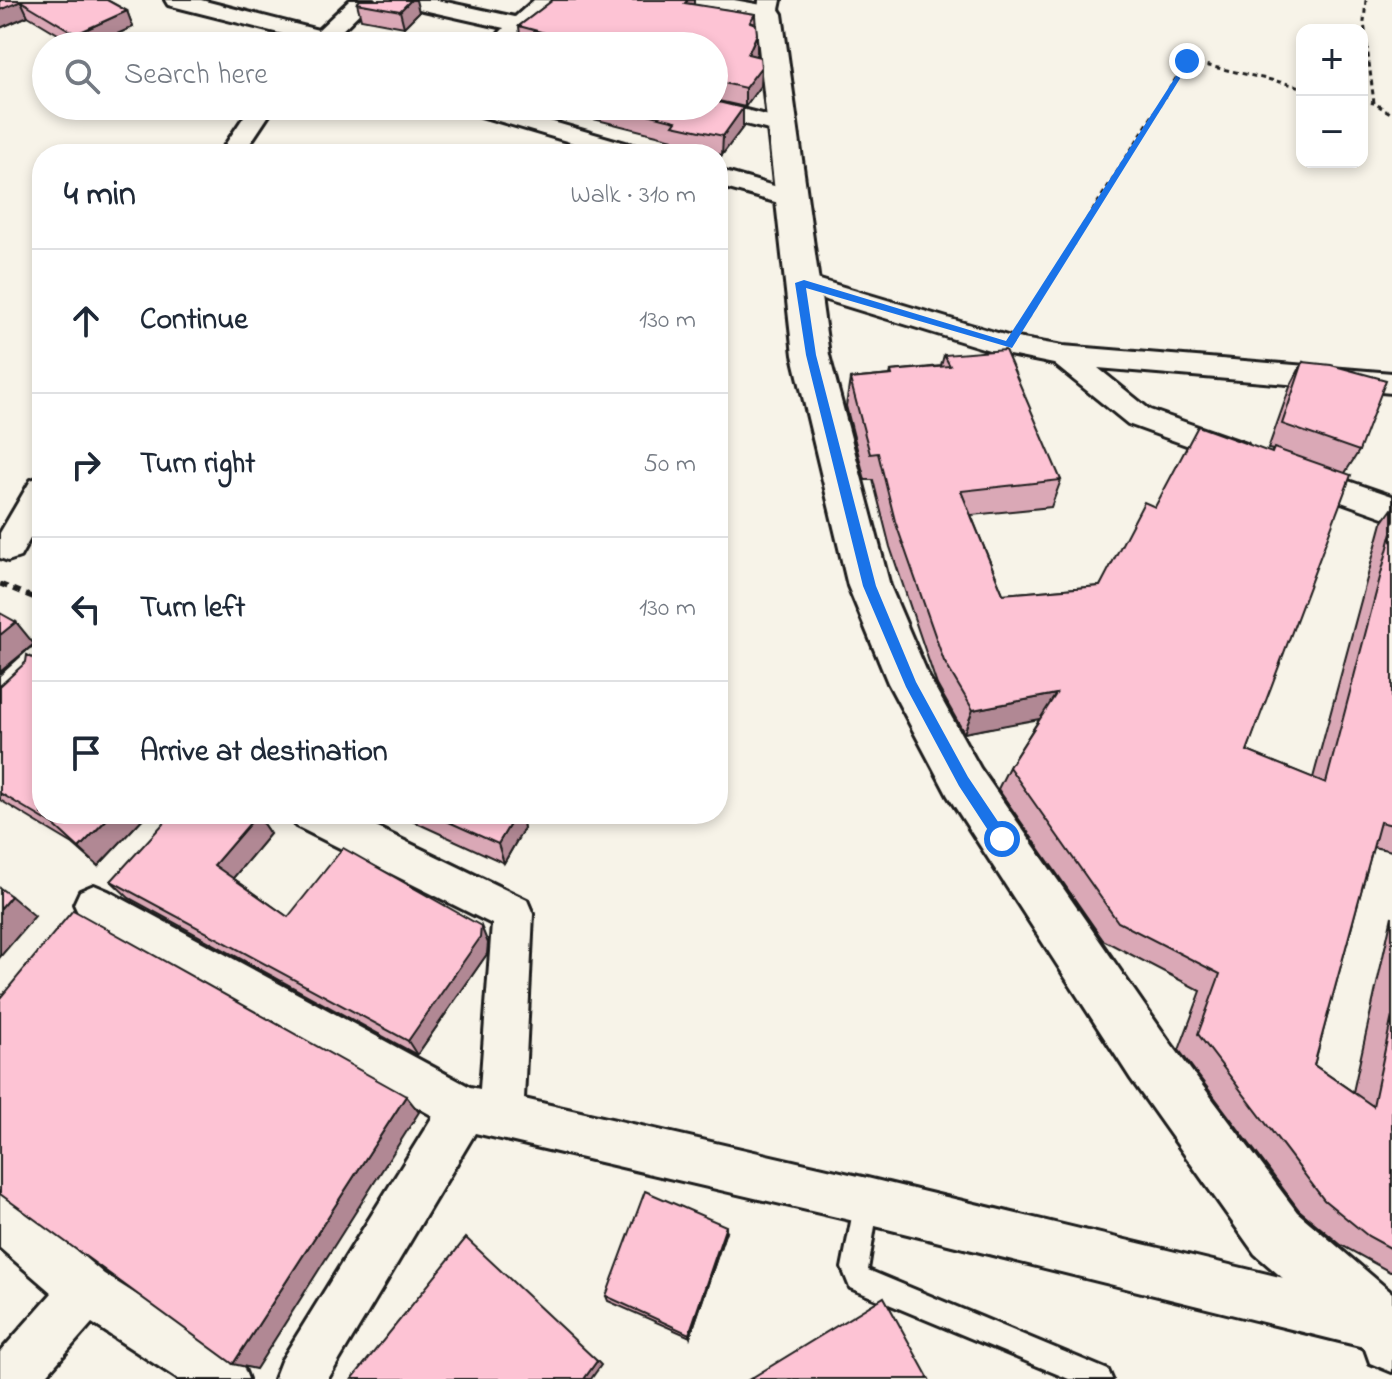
<!DOCTYPE html>
<html lang="en">
<head>
<meta charset="utf-8">
<style>
  :root { --surface:#fff; --page:#f6f6f7; --text:#1f2937; --muted:#747a83; --line:#e0e1e3 }
  body { margin:0; font-family:"Indie Flower",sans-serif; background:var(--page); color:var(--text) }
  .controls { position:absolute; right:24px; top:24px; display:grid; overflow:hidden; border-radius:16px; box-shadow:0 4px 12px #0003 }
  .controls button { width:72px; height:72px; display:grid; place-items:center; padding:0; border:0; border-bottom:2px solid var(--line); background:var(--surface); color:var(--text); font:40px sans-serif }
  .stop { position:absolute; width:24px; height:24px; margin:-18px; border:6px solid #1a73e8; border-radius:50%; background:#fff }
  .stop.end { background:#1a73e8; border-color:#fff; box-shadow:0 2px 8px #0008 }
  .list { margin:0; padding:0; list-style:none }
  h2 { display:flex; justify-content:space-between; align-items:center; height:104px; margin:0; padding:0 32px; font-size:34px }
  h2 small { font-size:26px; font-weight:400; color:var(--muted) }
  .list li { display:grid; grid-template-columns:52px 1fr auto; gap:24px; align-items:center; box-sizing:border-box; height:144px; padding:0 32px; border-top:2px solid var(--line) }
  .list b { display:block; font-size:30px; white-space:nowrap }
  .list em { font-size:26px; font-style:normal; color:var(--muted) }
  .icon { flex:none; width:44px; height:44px; fill:none; stroke:currentColor; stroke-width:2; stroke-linecap:round; stroke-linejoin:round }
  .map { position:relative; flex:none; width:1392px; height:1379px; overflow:hidden }
  .search { position:absolute; background:var(--surface); box-shadow:0 4px 12px #0003; left:32px; top:32px; width:696px; height:88px; display:flex; align-items:center; gap:20px; box-sizing:border-box; padding:0 28px; border-radius:44px; color:var(--muted); font-size:30px }
  .panel { position:absolute; background:var(--surface); box-shadow:0 4px 12px #0003; left:32px; top:144px; width:696px; height:680px; border-radius:32px }
  .map>svg:first-child { display:block }
</style>
</head>
<body>
<div class="map">
<svg width="1392" height="1379" viewBox="0 0 1392 1379">
  <rect width="100%" height="100%" fill="#f7f3e8"/>
  <filter id="ink" filterUnits="userSpaceOnUse"><feTurbulence type="fractalNoise" baseFrequency=".0125" numOctaves="2"/><feDisplacementMap in="SourceGraphic" scale="16" xChannelSelector="R" yChannelSelector="G"/><feConvolveMatrix kernelMatrix="1 2 1 2 8 2 1 2 1" color-interpolation-filters="sRGB"/></filter>
  <g filter="url(#ink)">
    <g fill="none" stroke-linecap="round" stroke-linejoin="round">
      <defs>
        <path id="service" d="M867,1189L875,1193L879,1201L868,1270L1108,1370L1112,1379H1069L850,1288L842,1268L855,1201L859,1193Z"/>
        <g id="minor">
          <path d="M165,0H201L318,30L350,0H373L326,46H302L307,40L168,5Z"/>
          <path d="M398,0H437L515,17L534,0H557L511,46H487L504,28L401,5Z"/>
          <path d="M759,0H781L777,19H761L758,14Z"/>
          <path d="M714,102L789,121L793,126L789,131L781,133L692,111L688,106H714Z"/>
          <path d="M251,106H275L243,154H219Z"/>
          <path d="M460,106H498L646,149L649,154H611L464,111Z"/>
          <path d="M718,170L802,194L806,199L802,204L793,207L718,186Z"/>
          <path d="M800,274L1011,337L1063,346L1392,373V393L1098,368L1150,410L1247,444L1251,452L1247,460L1236,463L1128,424L1054,364L999,353L790,289L786,283L790,277Z"/>
          <path d="M1299,464L1392,496V520L1288,483L1283,475L1288,467Z"/>
          <path d="M42,476V517L20,557L8,561L0,558V533L31,480Z"/>
          <path d="M42,645V681L13,709L0,713V676L30,649Z"/>
          <path d="M291,814H349L527,900L533,914L524,1099L867,1178L1392,1304V1354L867,1224L475,1133L328,1379H274L281,1361L433,1116L80,917L74,904L80,891L94,885L108,891L470,1087L480,1089L492,924L296,826Z"/>
          <path d="M0,1193L17,1200L104,1274L241,1361L248,1379H178L92,1323L43,1379H0V1352L52,1293L0,1248Z"/>
        </g>
        <path id="tertiary" d="M677,0H734L778,8L782,14L829,355L890,586L929,677L980,768L1169,1041L1297,1212L1392,1293V1372L1370,1363L1365,1349L1255,1254L1131,1079L948,796L888,683L848,586L793,355L756,20L690,8L681,6Z"/>
      </defs>
      <!-- service casing -->
      <use href="#service" stroke="#1c1c1c" stroke-width="6"/>
      <!-- minor casing -->
      <use href="#minor" stroke="#1c1c1c" stroke-width="6"/>
      <!-- tertiary casing -->
      <use href="#tertiary" stroke="#1c1c1c" stroke-width="6"/>
      <!-- path-far2 -->
      <g stroke="#1c1c1c" stroke-width="3" stroke-dasharray="5 4" stroke-linecap="butt">
        <path d="M1366,0L1364,22L1374,103L1392,114"/>
        <path d="M1362,101L1374,103"/>
        <path d="M1073,242L1187,61L1302,87"/>
      </g>
      <!-- path-far1 -->
      <path stroke="#1c1c1c" stroke-width="4" stroke-dasharray="7 5" stroke-linecap="butt" d="M1025,320L1075,240"/>
      <!-- path -->
      <path stroke="#1c1c1c" stroke-width="5" stroke-dasharray="8 6" stroke-linecap="butt" d="M0,584L42,601"/>
      <!-- service -->
      <use href="#service" fill="#f7f3e8" fill-rule="evenodd"/>
      <!-- minor -->
      <use href="#minor" fill="#f7f3e8" fill-rule="evenodd"/>
      <!-- tertiary -->
      <use href="#tertiary" fill="#f7f3e8" fill-rule="evenodd"/>
    </g>
    <!-- wall -->
    <g fill="#daa8b6" stroke="#1c1c1c" stroke-width="2">
      <path d="M0,0H107L127,11L133,27L90,46H78L28,16L0,28Z"/>
      <path d="M553,0H694V5L755,14L757,53L755,56L761,67L760,86L745,107L714,100V46H526L521,45L519,26Z"/>
      <path d="M357,3L419,12L404,27L361,19Z"/>
      <path d="M554,106H714L743,108V127L722,155L673,144V139L554,109Z"/>
      <path d="M944,355L1061,480L1051,507L971,515L1003,594L1100,586L1155,507L1271,453L1273,450L1268,449L1290,387L1303,362L1359,451L1345,473L1247,751L1313,778L1382,523L1392,509V851L1373,847L1314,1065L1353,1092L1392,916V1272H1390L1341,1245L1299,1210L1179,1050L1201,991L1103,940L998,789L1009,767L1040,718L964,733L937,685L890,547L873,480H865L846,406L850,379L890,375L891,371L941,366Z"/>
      <path d="M0,686L42,814H147L98,866L73,844L0,800Z"/>
      <path d="M397,814H521L524,828L504,863Z"/>
      <path d="M257,815L270,834L233,878L288,917L488,943L487,954L417,1055L129,898L111,881Z"/>
      <path d="M726,1231L690,1337L608,1301L606,1296Z"/>
    </g>
    <!-- shaded-wall -->
    <g fill="#b18894" stroke="#1c1c1c" stroke-width="2">
      <path d="M411,0H416L419,12L404,27L400,11Z"/>
      <path d="M688,0H694V12L685,3Z"/>
      <path d="M21,1L28,16L0,28V10Z"/>
      <path d="M127,11L133,27L90,46H81L76,34Z"/>
      <path d="M757,34V53L747,73L748,54Z"/>
      <path d="M761,67L760,86L745,107V88Z"/>
      <path d="M743,108V127L722,155L723,136Z"/>
      <path d="M16,622L34,644L0,672V635Z"/>
      <path d="M1056,694L1045,718L964,733L973,710Z"/>
      <path d="M112,814H147L98,866L79,848Z"/>
      <path d="M516,814H521L524,828L504,863L498,844Z"/>
      <path d="M257,815L270,834L229,883L214,865Z"/>
      <path d="M11,896L35,916L0,957V909Z"/>
      <path d="M481,926L488,943L487,954L417,1055L408,1041Z"/>
      <path d="M406,1096L419,1112L256,1369L233,1364Z"/>
      <path d="M726,1226V1231L690,1337L689,1334Z"/>
      <path d="M597,1361L601,1365L591,1379H584Z"/>
    </g>
    <!-- building -->
    <g fill="#fdc3d4" stroke="#1c1c1c" stroke-width="2">
      <path d="M0,0H107L127,11L76,34L21,1L0,10Z"/>
      <path d="M360,0H411L400,11L357,3Z"/>
      <path d="M553,0H688L685,3L755,14L750,22L756,24L757,34L748,54L760,57L761,67L745,88L715,81L714,82V46H593L519,26Z"/>
      <path d="M714,101L743,108L723,136L673,125L676,121L615,106H714Z"/>
      <path d="M1005,350L1061,480L961,491L1003,594L1100,586L1144,502L1155,507L1198,426L1272,453L1274,448L1351,475L1247,751L1326,783L1392,532V825L1380,822L1314,1065L1373,1106L1392,1016V1249L1368,1236L1324,1200L1198,1034L1220,974L1118,922L1009,767L1056,694L973,710L944,661L895,521L878,453L870,454L850,379L892,375L891,371L950,366L944,355Z"/>
      <path d="M1303,362L1331,365L1386,380L1359,451L1282,424Z"/>
      <path d="M0,613L16,622L0,635Z"/>
      <path d="M27,655L42,663V814H112L79,848L54,825L0,793V686L26,662Z"/>
      <path d="M172,814L257,815L214,865L288,917L343,848L481,926L480,938L408,1041L111,881Z"/>
      <path d="M431,814H516L498,844Z"/>
      <path d="M0,888L11,896L0,909Z"/>
      <path d="M73,910L406,1096L233,1364L0,1194V998Z"/>
      <path d="M645,1191L726,1226L689,1334L606,1296Z"/>
      <path d="M466,1238L597,1361L584,1379H352Z"/>
      <path d="M884,1297L929,1379H750Z"/>
    </g>
  </g>
  <!-- route -->
  <path fill="#1a73e8" d="M1187,59L1191,61L1012,348L806,288L816,355L876,586L916,682L968,777L1007,835L1009,839L1002,846L997,844L959,786L906,687L863,586L806,355L795,283L804,280L1006,341Z"/>
</svg>
<div class="controls">
<button>+</button>
<button>−</button>
</div>
<div class="stop" style="left:1002px;top:839px"></div>
<div class="stop end" style="left:1187px;top:61px"></div>
<div class="search"><svg class="icon" aria-label="search" viewBox="0 0 24 24"><circle cx="10" cy="10" r="6"/><path d="M15 15l6 6"/></svg>Search here</div>
<section class="panel">
<h2>4 min<small>Walk · 310 m</small></h2>
<ul class="list">
<li><svg class="icon" aria-label="ahead" viewBox="0 0 24 24"><path d="M12 20V5M6 11l6-6 6 6"/></svg><div><b>Continue</b></div><em>130 m</em></li>
<li><svg class="icon" aria-label="right" viewBox="0 0 24 24"><path d="M7 20v-9h11M14 6l5 5-5 5"/></svg><div><b>Turn right</b></div><em>50 m</em></li>
<li><svg class="icon" aria-label="left" viewBox="0 0 24 24"><path d="M17 20v-9H6M10 6l-5 5 5 5"/></svg><div><b>Turn left</b></div><em>130 m</em></li>
<li><svg class="icon" aria-label="arrive" viewBox="0 0 24 24"><path d="M6 21V4h12l-3 4 3 4H6"/></svg><div><b>Arrive at destination</b></div></li>
</ul>
</section>
</div>
</body>
</html>
